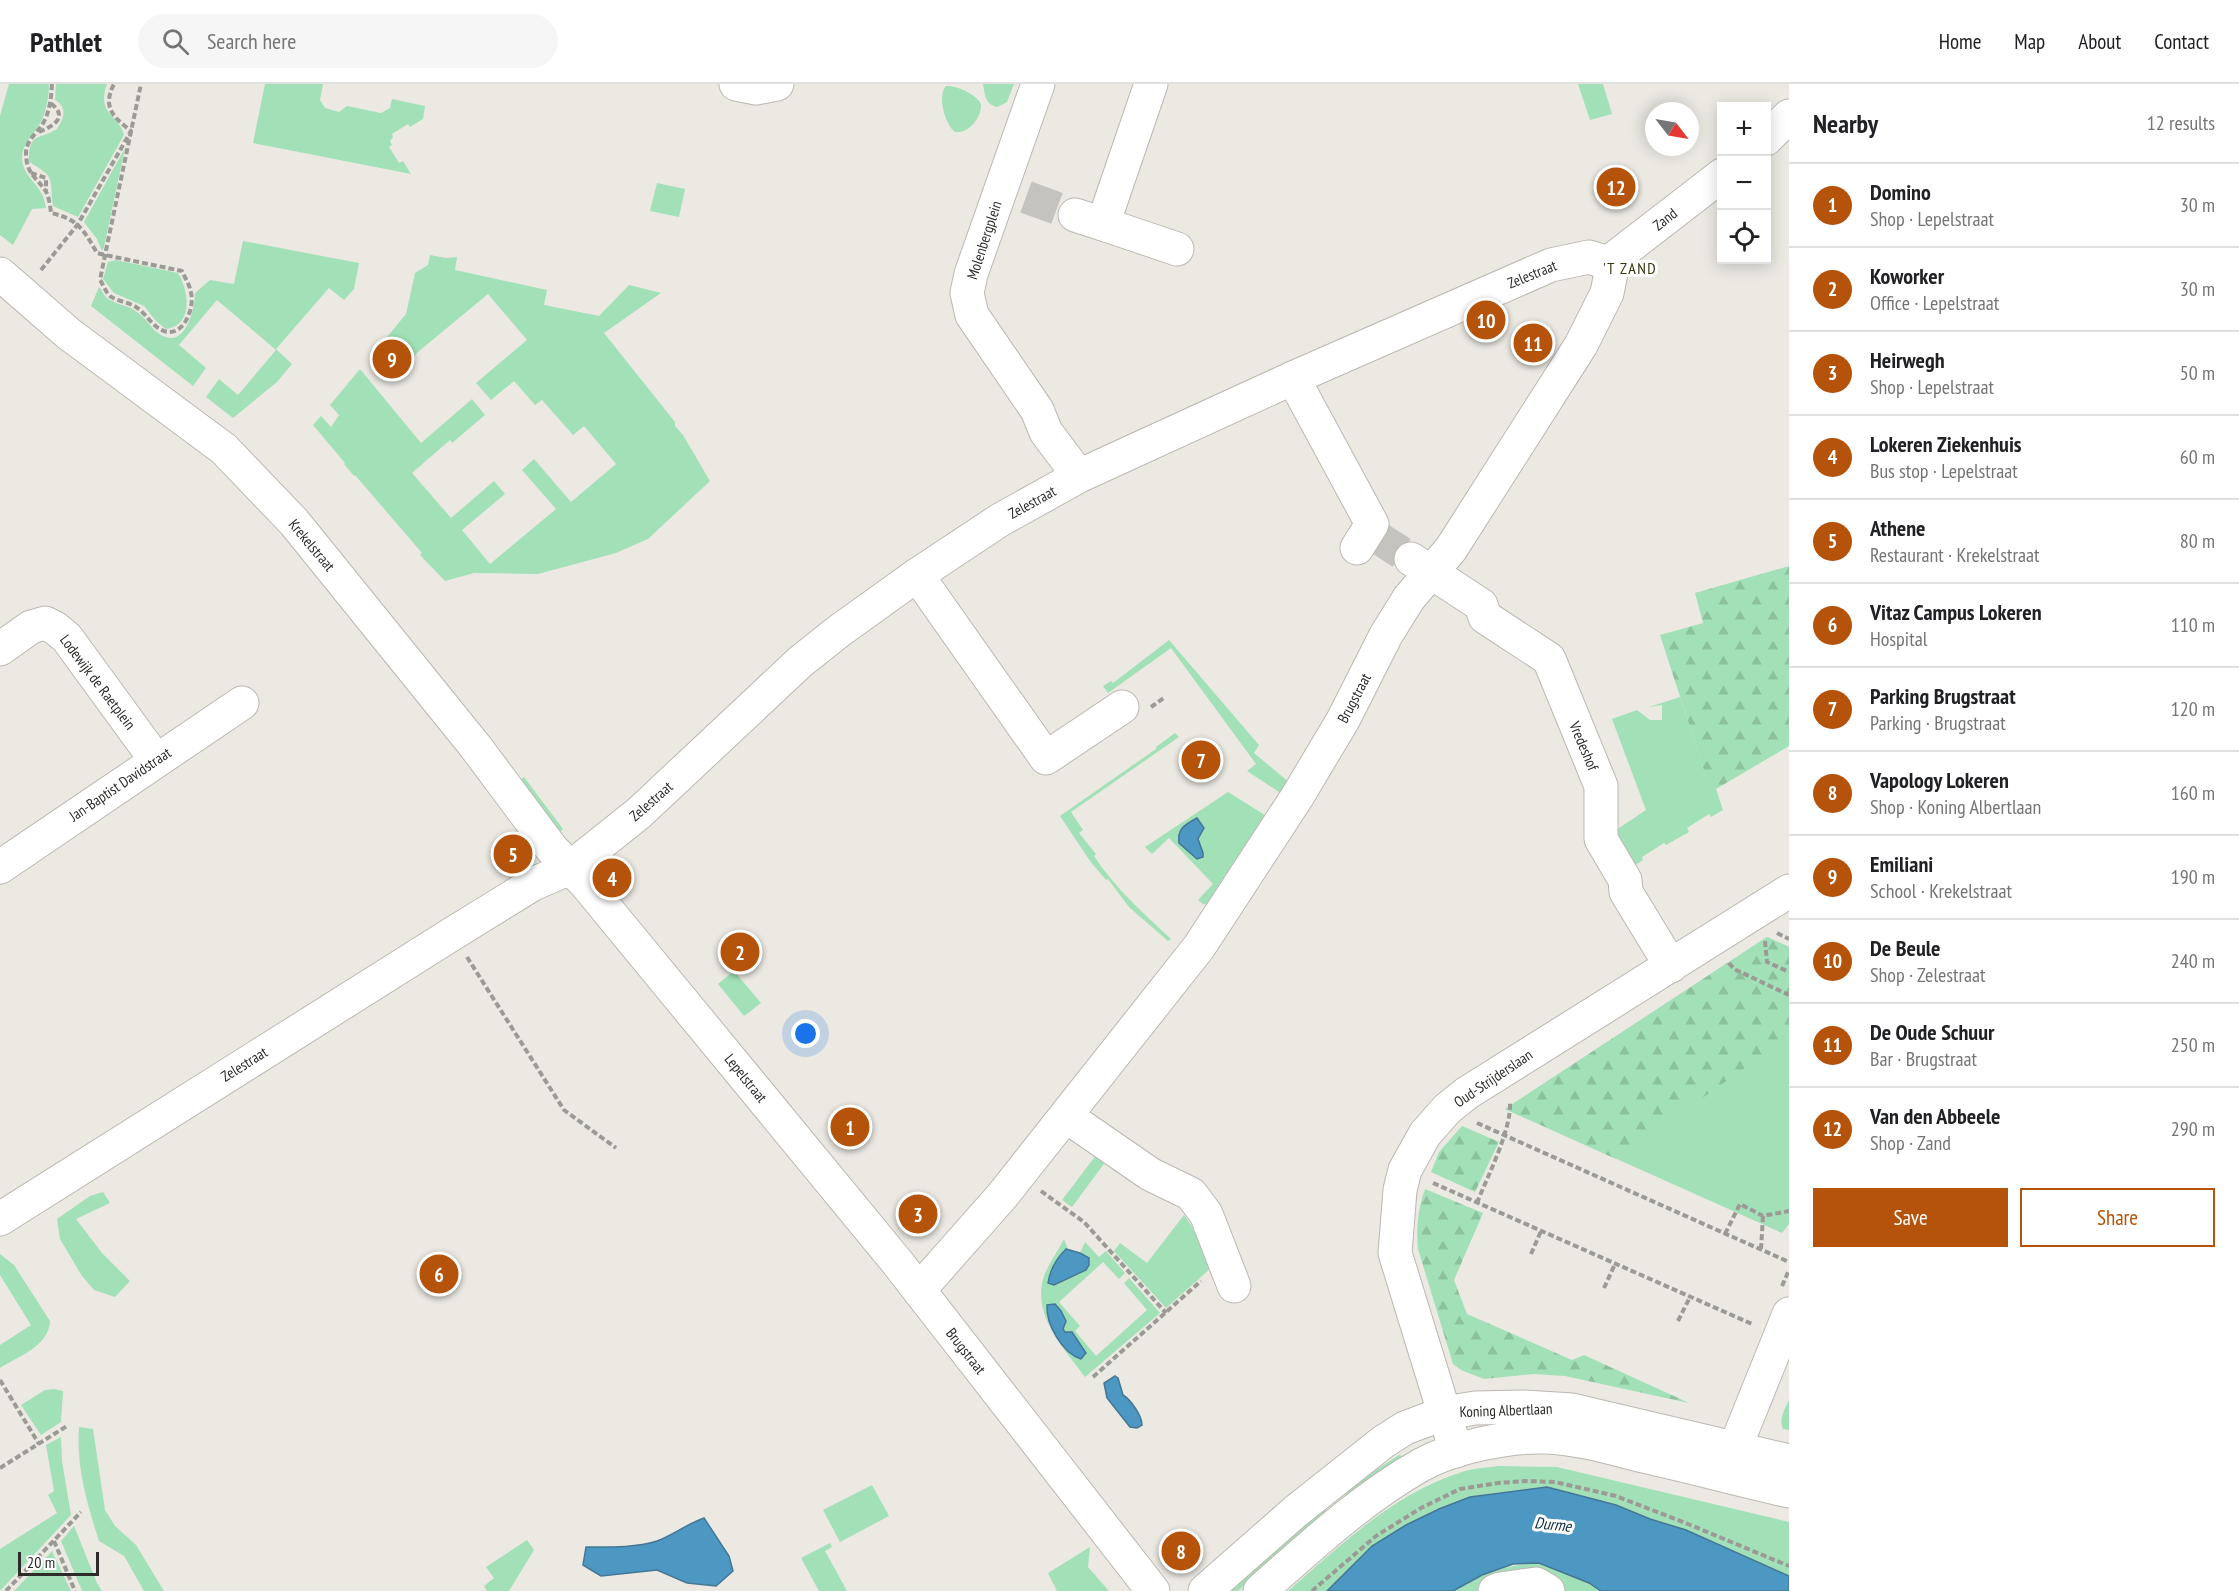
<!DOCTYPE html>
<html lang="en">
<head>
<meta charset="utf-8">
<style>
  :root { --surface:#fff; --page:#f6f6f6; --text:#202124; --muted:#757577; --line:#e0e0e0; --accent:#b45309 }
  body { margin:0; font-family:"PT Sans Narrow",sans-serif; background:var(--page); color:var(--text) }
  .controls { position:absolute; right:18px; top:18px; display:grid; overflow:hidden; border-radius:0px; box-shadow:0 3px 15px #0003 }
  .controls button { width:54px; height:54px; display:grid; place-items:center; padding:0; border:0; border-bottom:2px solid var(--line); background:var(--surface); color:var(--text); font:30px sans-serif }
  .compass { position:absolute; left:1645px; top:18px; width:54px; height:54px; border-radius:50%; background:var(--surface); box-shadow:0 3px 15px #0003; rotate:121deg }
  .scale { position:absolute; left:18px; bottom:15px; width:81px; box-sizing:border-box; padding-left:6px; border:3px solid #2d2c29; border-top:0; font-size:16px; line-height:21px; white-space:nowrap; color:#2d2c29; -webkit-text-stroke:4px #fff; paint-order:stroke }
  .you { position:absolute; left:806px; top:950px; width:21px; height:21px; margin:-15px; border:4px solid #fff; border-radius:50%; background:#1a73e8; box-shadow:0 0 0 9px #1a73e833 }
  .badge { display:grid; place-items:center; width:39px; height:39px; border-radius:50%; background:var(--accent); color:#fff; font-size:20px; font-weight:700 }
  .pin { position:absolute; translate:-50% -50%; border:3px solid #fff; box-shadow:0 2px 6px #0006 }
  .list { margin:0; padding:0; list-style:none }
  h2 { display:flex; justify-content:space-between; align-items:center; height:78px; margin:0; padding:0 24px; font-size:26px }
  h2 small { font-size:20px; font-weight:400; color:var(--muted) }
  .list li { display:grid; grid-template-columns:39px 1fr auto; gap:18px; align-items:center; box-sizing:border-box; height:84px; padding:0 24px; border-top:2px solid var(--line) }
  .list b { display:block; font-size:22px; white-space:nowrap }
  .list p { margin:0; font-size:20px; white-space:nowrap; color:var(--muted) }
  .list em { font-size:20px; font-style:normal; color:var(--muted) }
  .actions { display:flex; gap:12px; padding:18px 24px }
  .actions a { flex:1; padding:14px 0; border:2px solid var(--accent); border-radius:0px; text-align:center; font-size:21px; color:var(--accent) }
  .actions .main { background:var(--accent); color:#fff }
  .icon { flex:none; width:33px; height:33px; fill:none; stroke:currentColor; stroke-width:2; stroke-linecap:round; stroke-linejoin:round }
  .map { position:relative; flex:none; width:1789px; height:1507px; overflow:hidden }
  header { display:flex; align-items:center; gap:36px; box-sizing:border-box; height:84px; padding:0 30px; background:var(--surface); border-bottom:2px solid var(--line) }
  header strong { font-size:28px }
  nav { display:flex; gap:33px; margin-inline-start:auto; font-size:21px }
  .search { width:420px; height:54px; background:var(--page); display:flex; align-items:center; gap:15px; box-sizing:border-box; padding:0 21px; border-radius:33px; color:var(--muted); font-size:22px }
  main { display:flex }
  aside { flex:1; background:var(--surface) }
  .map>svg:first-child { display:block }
</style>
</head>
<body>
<header>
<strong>Pathlet</strong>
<div class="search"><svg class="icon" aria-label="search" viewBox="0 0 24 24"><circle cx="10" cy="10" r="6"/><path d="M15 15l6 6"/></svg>Search here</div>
<nav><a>Home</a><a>Map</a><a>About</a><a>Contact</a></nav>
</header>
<main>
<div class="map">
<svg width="1789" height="1507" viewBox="0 0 1789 1507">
  <defs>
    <pattern id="forest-firs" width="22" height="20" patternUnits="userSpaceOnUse" patternTransform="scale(1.5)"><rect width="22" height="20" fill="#a2e1b7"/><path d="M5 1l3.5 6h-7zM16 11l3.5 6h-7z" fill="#8cc19d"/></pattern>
  </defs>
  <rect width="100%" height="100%" fill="#ebe9e2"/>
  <!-- green -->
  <g fill="#a2e1b7">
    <path d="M9,0H49C49,13 46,30 39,41C33,51 22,60 22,74C23,91 35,97 42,110C44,114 45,120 46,124L32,125L13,161L0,151V32Z"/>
    <path d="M56,0H107C96,31 119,30 124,51L78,133L53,122C49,92 56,94 29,78C28,49 38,56 57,45C64,34 68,24 55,16Z"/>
    <path d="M265,0H323L320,16L325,24L339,28L347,22L381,29L390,24L392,15L425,22L423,35L410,43L408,40L392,50L393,53L390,57L392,61L389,63L399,79L403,77L411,90L253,59Z"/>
    <path d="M983,0H1014L1007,18L997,23C985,20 985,11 983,0Z"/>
    <path d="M1578,0H1603L1612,30L1590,36Z"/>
    <path d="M946,2C956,1 976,10 981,20C982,33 969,50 955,48C945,41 937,12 946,2Z"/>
    <path d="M125,64L104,163L102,167L97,155L84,138Z"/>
    <path d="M657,99L685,105L679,133L650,127Z"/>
    <path d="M243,157L359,179L354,205L344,216L329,204L276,265L292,280L277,298L233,334L206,313L219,295L238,311L276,266L217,216L179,261L206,284L193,302L91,222L99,203C102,206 104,212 107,214C116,221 129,221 137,228C146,234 151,245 161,251C185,265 195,226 195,209L210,196L234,200Z"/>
    <path d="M430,171L446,174L457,173L455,186L547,206L544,221L599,232L629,201L661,209L604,249L675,338V342L683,351L710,397L648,455L616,469L538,490L474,489L445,497L420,471L422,469L355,391L354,392L344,380L345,379L313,341L321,332L331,343L339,331L330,321L360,285L421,359L472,315L485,331L452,359L450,356L412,389L451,434L494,397L505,410L462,446L490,480L556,425L522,386L534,375L571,418L616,380L584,342L573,351L542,316L535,321L514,297L491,316L476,299L527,256L488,210L407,277L387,253L406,230L415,189L428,181Z"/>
    <path d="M116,176L178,189C189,207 194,241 166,245L156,237L144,222L114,209L103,195L108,178Z"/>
    <path d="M1169,556L1259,661L1254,669L1290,699L1282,710L1247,687L1256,680L1171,564L1108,609L1103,602L1111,597L1113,599Z"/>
    <path d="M1680,613L1711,707L1716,705L1723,726L1711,733L1709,730L1687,744L1689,748L1666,761L1664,759L1642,773L1643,776L1632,783L1613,748L1646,726L1612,635L1637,626L1650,636H1662V621L1649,623Z"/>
    <path d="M1175,649L1179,653L1071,728L1083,746L1079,749L1096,770L1094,772C1115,804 1143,829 1171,855L1168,857L1129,823L1108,795L1106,796L1090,777L1060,732L1156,665V663Z"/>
    <path d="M524,693L563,745L556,751L518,698Z"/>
    <path d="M1228,708L1268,733L1209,821L1203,820L1198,816L1213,800L1169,754L1152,770L1145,763Z"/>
    <path d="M1767,853L1789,863V1140L1782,1149L1505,1025Z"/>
    <path d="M734,887L761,919L744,932L718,900Z"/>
    <path d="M1100,1066L1109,1073L1072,1123L1062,1116Z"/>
    <path d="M103,1108L110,1119L76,1135L102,1169L130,1197L115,1213L94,1206L82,1192L60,1155L57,1135L90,1112Z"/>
    <path d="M1184,1131L1191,1141L1211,1184L1166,1224L1114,1167L1120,1159L1147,1179Z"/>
    <path d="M1064,1155L1068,1165L1080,1169L1085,1158L1099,1173L1106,1167L1125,1189L1119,1195L1103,1178L1059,1218L1080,1242L1075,1247L1096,1272L1147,1226L1124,1199L1129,1194L1160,1229L1085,1293C1064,1264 1031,1231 1044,1192C1049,1179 1058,1167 1064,1155Z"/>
    <path d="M0,1170L14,1181L50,1237C49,1262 19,1272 0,1284V1261L31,1241L0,1191Z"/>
    <path d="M54,1305L63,1307L61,1338L41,1351L21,1321L45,1306Z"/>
    <path d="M1789,1316V1346L1783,1345C1778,1335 1785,1325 1789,1316Z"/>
    <path d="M79,1343L93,1345L105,1426L115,1442L136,1461L164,1507H144L124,1472L99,1457C87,1419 76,1383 79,1343Z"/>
    <path d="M61,1353L62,1377L71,1431L0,1507V1465L57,1429L48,1411L54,1407L46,1361Z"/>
    <path d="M1399,1371L1403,1372V1375L1347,1414L1342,1408Z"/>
    <path d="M1498,1382L1557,1383L1789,1438V1492L1686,1446L1650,1435L1616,1421L1580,1411L1514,1408L1493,1409L1439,1425L1406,1441L1372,1462L1327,1507H1288C1341,1461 1394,1409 1462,1388C1473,1384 1486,1384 1498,1382Z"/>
    <path d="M872,1401L889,1432L840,1458L823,1426Z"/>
    <path d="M1323,1424L1328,1430L1238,1507H1232L1229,1505Z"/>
    <path d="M74,1442L97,1499L102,1507H82L61,1457Z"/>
    <path d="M527,1456L534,1466L509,1507H487L484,1502L494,1494L486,1483Z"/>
    <path d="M830,1459L832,1463L825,1467L847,1507H819L801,1474Z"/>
    <path d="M1090,1463L1088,1483L1109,1507H1057L1048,1489Z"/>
    <path d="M52,1467L71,1507H14Z"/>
    <path d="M1539,1479L1589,1499L1601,1507H1453C1484,1489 1503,1481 1539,1479Z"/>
  </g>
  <!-- forest -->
  <g fill="url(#forest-firs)">
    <path d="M1789,482V662L1711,708L1660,551L1703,539L1695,509Z"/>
    <path d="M1767,853L1789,863V953L1616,1075L1505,1025Z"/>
    <path d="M1462,1042L1499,1058L1475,1108L1431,1088L1439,1068Z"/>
    <path d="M1425,1105L1483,1129L1454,1196L1467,1230L1572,1276L1584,1271L1689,1319L1565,1292L1534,1290L1484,1295L1461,1286L1453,1280L1418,1165C1416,1143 1418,1125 1425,1105Z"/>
  </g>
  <!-- water -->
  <g fill="#4d97c3" stroke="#437795" stroke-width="1.5">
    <path d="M1197,734L1204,744L1198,755L1203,769V773L1197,775L1179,759C1177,744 1185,741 1197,734Z"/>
    <path d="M1066,1165L1080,1169L1089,1174V1181L1086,1186L1054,1201L1048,1199C1050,1185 1056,1175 1066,1165Z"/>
    <path d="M1055,1220L1061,1227L1066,1237L1063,1245L1065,1248H1072L1086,1269L1081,1275C1062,1269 1046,1240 1047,1221Z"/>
    <path d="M1115,1292L1118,1294L1123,1311C1131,1316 1142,1332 1142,1341L1137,1344L1130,1343L1107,1314L1104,1299Z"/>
    <path d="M1547,1403L1616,1421L1650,1435L1686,1446L1789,1492V1507H1601L1589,1499L1539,1479L1513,1480L1482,1491L1453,1507H1327L1372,1462L1406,1441L1439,1425L1470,1413Z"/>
    <path d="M704,1434L729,1472L733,1487L716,1502L687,1499L657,1486L601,1492L583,1481L586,1463C609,1463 634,1464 657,1457C673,1451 687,1440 704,1434Z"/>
  </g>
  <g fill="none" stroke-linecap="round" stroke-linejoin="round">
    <!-- minor-tunnel -->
    <g stroke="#c5c3bd" stroke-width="33" stroke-dasharray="33 16" stroke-linecap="butt">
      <path d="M1026,113L1075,131"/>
      <path d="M1374,451L1411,475"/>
    </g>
    <defs>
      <g id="minor">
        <path d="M736,0L756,4L777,0"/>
        <path d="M1038,0L971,190L967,209L972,231L1037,326L1046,348L1079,392"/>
        <path d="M1151,0L1103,140L1177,165"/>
        <path d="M1766,55L1789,32"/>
        <path d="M1075,131L1103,140"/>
        <path d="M1608,179L1722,91"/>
        <path d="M0,190L69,250L224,365L294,438L475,662L552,765L586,800L897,1178L1153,1507"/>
        <path d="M1293,294L1372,440L1357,464"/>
        <path d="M1411,475L1481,521L1485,533L1549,575L1601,702V755L1625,796L1626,808L1671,882"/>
        <path d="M917,491L1046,674L1122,623"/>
        <path d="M0,565L31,543L45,539L55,544L67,554L156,676"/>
        <path d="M0,783L242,619"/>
        <path d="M1066,1032L1150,1090L1191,1110L1206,1130L1234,1202"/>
        <path d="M0,1135L452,850L533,800L570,784L639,729L800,578L839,547L917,491L1000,436L1079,392L1293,294L1551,181L1589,173L1608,179"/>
        <path d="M919,1206L1002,1112L1199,863L1297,713L1343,636L1386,551L1409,514L1451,465L1581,261L1607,209L1611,189L1608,179"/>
        <path d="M1735,1364L1789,1230"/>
        <path d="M1456,1367L1395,1169L1400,1106L1405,1086L1425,1050L1447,1025L1467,1009L1789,807"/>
        <path d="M1495,1507L1500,1505L1536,1500L1548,1507"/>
      </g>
      <g id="major">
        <path d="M1205,1507L1296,1427L1383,1358L1405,1344L1445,1329L1475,1324L1524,1323L1572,1326L1789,1377"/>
        <path d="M1260,1507C1311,1462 1361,1415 1421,1381C1454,1363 1507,1352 1545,1353C1578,1354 1611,1364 1643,1372C1692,1383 1740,1396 1789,1407"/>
      </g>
    </defs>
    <!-- minor casing -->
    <use href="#minor" stroke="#bab8b1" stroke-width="35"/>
    <!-- major casing -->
    <use href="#major" stroke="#bab8b1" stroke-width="35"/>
    <!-- path -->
    <g stroke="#9c9a95" stroke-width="4" stroke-dasharray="6 3" stroke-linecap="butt">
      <path d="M52,0C51,15 50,28 42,41C36,50 26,57 26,69C26,89 35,92 45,106C49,112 50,121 51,129C78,135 84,146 97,169L105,171L182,187C185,194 190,201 191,209C195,224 183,254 164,247C152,243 146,229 136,223C128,218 116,217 110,212C106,209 103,200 100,196L105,171L141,0"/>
      <path d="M39,48C53,42 70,33 50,19"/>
      <path d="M31,89L46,94V107"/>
      <path d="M41,186L78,140L131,47C113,33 102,23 114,0"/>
      <path d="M1151,623L1165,613"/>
      <path d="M1777,849L1789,855"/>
      <path d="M1765,857L1767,878L1789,888"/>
      <path d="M467,873L564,1026L616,1064"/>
      <path d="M1729,879L1734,885L1789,911"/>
      <path d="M1477,1039L1789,1178"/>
      <path d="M1433,1099L1752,1240"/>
      <path d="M1041,1107L1084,1138L1166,1229"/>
      <path d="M1477,1119C1488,1091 1512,1045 1510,1017"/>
      <path d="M1725,1150L1740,1120L1763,1132L1789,1127"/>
      <path d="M1761,1165L1763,1132"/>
      <path d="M1531,1170L1541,1147"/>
      <path d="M1782,1202L1789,1186"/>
      <path d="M1604,1204L1615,1180"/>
      <path d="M1678,1237L1690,1213"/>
      <path d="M1093,1293L1201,1197"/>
      <path d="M0,1296L39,1360"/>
      <path d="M0,1384L67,1342"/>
      <path d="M54,1457L75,1507"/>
      <path d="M6,1507L81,1428"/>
      <path d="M1312,1507L1376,1452L1421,1424L1460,1405L1498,1399L1527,1397L1555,1398L1616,1412L1688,1440L1789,1482"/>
    </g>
    <!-- minor -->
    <use href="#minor" stroke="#fff" stroke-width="33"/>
    <!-- major -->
    <use href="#major" stroke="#fff" stroke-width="33"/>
  </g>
  <g text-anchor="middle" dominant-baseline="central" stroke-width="6" stroke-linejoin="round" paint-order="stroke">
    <!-- street labels -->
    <g font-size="15" fill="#2d2c29" stroke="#fff">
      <text transform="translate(1665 135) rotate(-38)">Zand</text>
      <text transform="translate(984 156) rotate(-72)">Molenbergplein</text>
      <text transform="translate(1532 190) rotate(-22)">Zelestraat</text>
      <text transform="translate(1032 418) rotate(-29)">Zelestraat</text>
      <text transform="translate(312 461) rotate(50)">Krekelstraat</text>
      <text transform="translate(98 598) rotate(53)">Lodewijk de Raetplein</text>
      <text transform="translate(1354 614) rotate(-62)">Brugstraat</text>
      <text transform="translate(1584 662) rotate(67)">Vredeshof</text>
      <text transform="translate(120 700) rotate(-34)">Jan-Baptist Davidstraat</text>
      <text transform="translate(651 717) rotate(-41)">Zelestraat</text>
      <text transform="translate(244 980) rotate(-32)">Zelestraat</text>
      <text transform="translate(746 994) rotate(51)">Lepelstraat</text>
      <text transform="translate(1493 994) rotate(-34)">Oud-Strijderslaan</text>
      <text transform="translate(966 1267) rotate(52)">Brugstraat</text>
      <text transform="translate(1506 1326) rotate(-2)">Koning Albertlaan</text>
    </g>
    <!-- neighbourhood labels -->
    <g font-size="16" letter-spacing="1.5" fill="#363409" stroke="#fff">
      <text x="1630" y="184">'T ZAND</text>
    </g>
    <!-- water labels -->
    <g font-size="16" font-style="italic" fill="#0d2f42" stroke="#fff">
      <text transform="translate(1553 1440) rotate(6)">Durme</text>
    </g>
  </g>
</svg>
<div class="controls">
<button>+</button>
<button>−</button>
<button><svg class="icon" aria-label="locate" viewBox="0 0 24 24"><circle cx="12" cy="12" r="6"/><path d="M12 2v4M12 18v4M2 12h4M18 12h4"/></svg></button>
</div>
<svg class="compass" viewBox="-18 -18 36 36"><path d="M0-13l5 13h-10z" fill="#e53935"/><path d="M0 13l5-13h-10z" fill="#757577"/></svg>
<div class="scale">20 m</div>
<div class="you"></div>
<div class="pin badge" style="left:850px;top:1043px">1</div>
<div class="pin badge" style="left:740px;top:868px">2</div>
<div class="pin badge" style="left:918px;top:1130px">3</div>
<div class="pin badge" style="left:612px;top:794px">4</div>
<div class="pin badge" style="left:513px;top:770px">5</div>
<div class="pin badge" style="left:439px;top:1190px">6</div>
<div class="pin badge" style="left:1201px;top:676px">7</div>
<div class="pin badge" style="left:1181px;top:1467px">8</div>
<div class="pin badge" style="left:392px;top:275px">9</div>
<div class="pin badge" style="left:1486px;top:236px">10</div>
<div class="pin badge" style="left:1533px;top:259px">11</div>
<div class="pin badge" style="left:1616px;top:103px">12</div>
</div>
<aside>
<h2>Nearby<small>12 results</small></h2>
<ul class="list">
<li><span class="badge">1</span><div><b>Domino</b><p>Shop · Lepelstraat</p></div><em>30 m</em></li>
<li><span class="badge">2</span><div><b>Koworker</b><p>Office · Lepelstraat</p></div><em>30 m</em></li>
<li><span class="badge">3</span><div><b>Heirwegh</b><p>Shop · Lepelstraat</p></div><em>50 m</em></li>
<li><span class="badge">4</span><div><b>Lokeren Ziekenhuis</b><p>Bus stop · Lepelstraat</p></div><em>60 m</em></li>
<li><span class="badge">5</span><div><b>Athene</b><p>Restaurant · Krekelstraat</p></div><em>80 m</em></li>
<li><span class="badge">6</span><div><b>Vitaz Campus Lokeren</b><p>Hospital</p></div><em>110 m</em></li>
<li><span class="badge">7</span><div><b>Parking Brugstraat</b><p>Parking · Brugstraat</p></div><em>120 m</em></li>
<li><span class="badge">8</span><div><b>Vapology Lokeren</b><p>Shop · Koning Albertlaan</p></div><em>160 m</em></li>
<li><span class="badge">9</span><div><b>Emiliani</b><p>School · Krekelstraat</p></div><em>190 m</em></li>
<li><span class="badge">10</span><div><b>De Beule</b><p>Shop · Zelestraat</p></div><em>240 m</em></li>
<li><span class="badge">11</span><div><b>De Oude Schuur</b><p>Bar · Brugstraat</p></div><em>250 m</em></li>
<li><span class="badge">12</span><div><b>Van den Abbeele</b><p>Shop · Zand</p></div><em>290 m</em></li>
</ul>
<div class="actions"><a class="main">Save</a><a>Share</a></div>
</aside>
</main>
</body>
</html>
